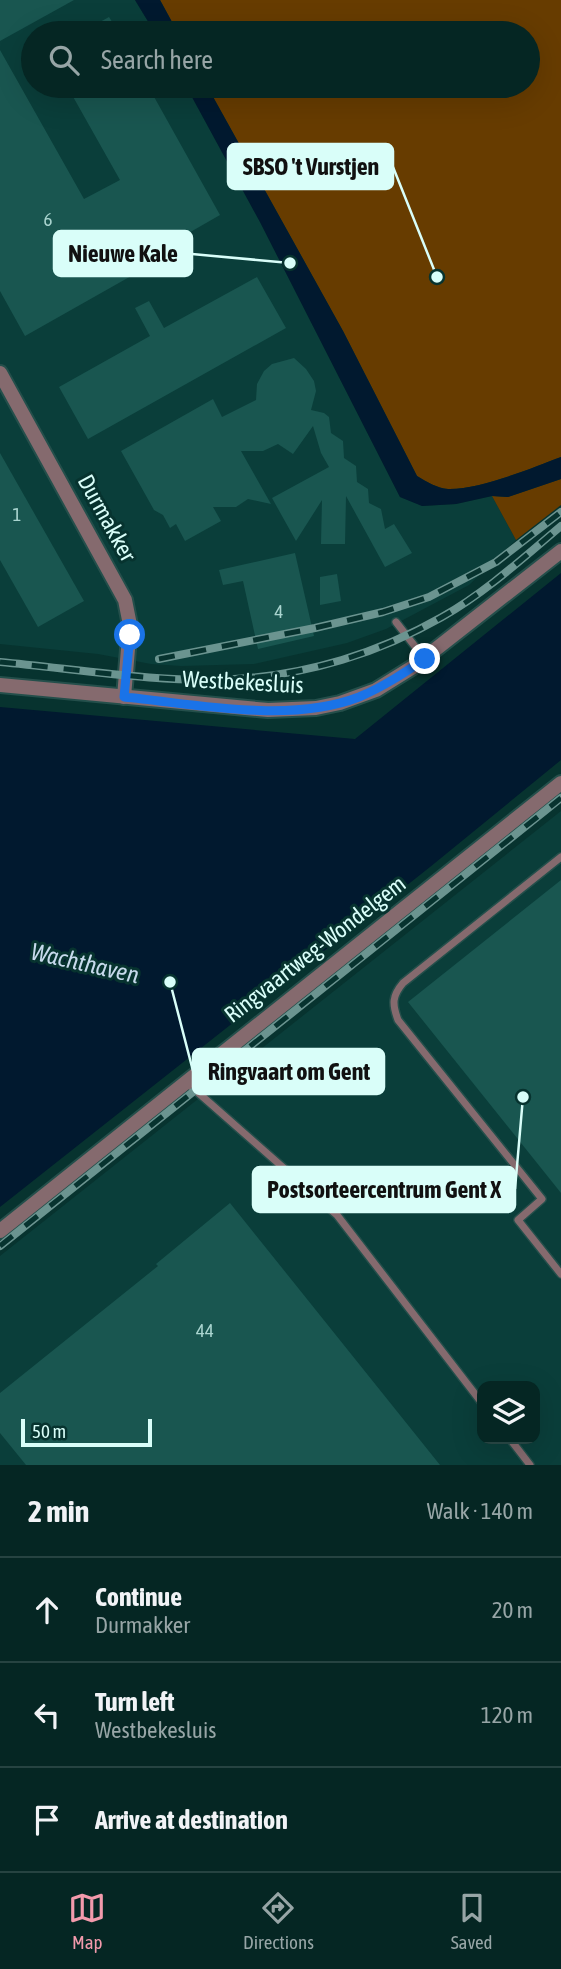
<!DOCTYPE html>
<html lang="en">
<head>
<meta charset="utf-8">
<style>
  :root { --surface:#052623; --page:#0e2e2b; --text:#f1f3f6; --muted:#97a5a6; --line:#264341; --accent:#f39aac }
  body { margin:0; font-family:"Asap Condensed",sans-serif; background:var(--page); color:var(--text) }
  .controls { position:absolute; right:21px; bottom:21px; display:grid; overflow:hidden; border-radius:14px; box-shadow:0 7px 28px #0002 }
  .controls button { width:63px; height:63px; display:grid; place-items:center; padding:0; border:0; border-bottom:2px solid var(--line); background:var(--surface); color:var(--text); font:35px sans-serif }
  .scale { position:absolute; left:21px; bottom:18px; width:131px; box-sizing:border-box; padding-left:7px; border:4px solid #d9fef9; border-top:0; font-size:19px; line-height:24px; white-space:nowrap; color:#d9fef9; -webkit-text-stroke:5px #07332f; paint-order:stroke }
  .stop { position:absolute; width:21px; height:21px; margin:-16px; border:5px solid #1a73e8; border-radius:50%; background:#fff }
  .stop.end { background:#1a73e8; border-color:#fff; box-shadow:0 2px 7px #0008 }
  .list { margin:0; padding:0; list-style:none }
  h2 { display:flex; justify-content:space-between; align-items:center; height:91px; margin:0; padding:0 28px; font-size:30px }
  h2 small { font-size:23px; font-weight:400; color:var(--muted) }
  .list li { display:grid; grid-template-columns:46px 1fr auto; gap:21px; align-items:center; box-sizing:border-box; height:105px; padding:0 28px; border-top:2px solid var(--line) }
  .list b { display:block; font-size:26px; white-space:nowrap }
  .list p { margin:0; font-size:23px; white-space:nowrap; color:var(--muted) }
  .list em { font-size:23px; font-style:normal; color:var(--muted) }
  .icon { flex:none; width:38px; height:38px; fill:none; stroke:currentColor; stroke-width:2; stroke-linecap:round; stroke-linejoin:round }
  .map { position:relative; flex:none; width:561px; height:1465px; overflow:hidden }
  .search { position:absolute; background:var(--surface); box-shadow:0 7px 28px #0002; left:21px; right:21px; top:21px; height:77px; display:flex; align-items:center; gap:18px; box-sizing:border-box; padding:0 24px; border-radius:38px; color:var(--muted); font-size:26px }
  .sheet { height:406px; background:var(--surface) }
  nav { display:flex; justify-content:space-around; align-items:center; box-sizing:border-box; height:98px; border-top:2px solid var(--line); background:var(--surface); font-size:19px; color:var(--muted) }
  nav a { display:grid; justify-items:center; gap:4px }
  nav .on { color:var(--accent) }
  .map>svg:first-child { display:block }
</style>
</head>
<body>
<div class="map">
<svg width="561" height="1465" viewBox="0 0 561 1465">
  <rect width="100%" height="100%" fill="#07332f"/>
  <!-- built -->
  <g fill="#0a3e3a" fill-rule="evenodd">
    <path d="M0,0H135L155,33H33V86H186L260,222L400,497L423,506L456,504L492,496L516,540L469,585L386,629L347,643L254,664L181,666L151,664L98,654L0,644Z"/>
    <path d="M561,811V1465H0V1256ZM482,1386H535V1439H482Z"/>
  </g>
  <!-- green -->
  <g fill="#673c00">
    <path d="M160,0H561V457C532,468 479,490 448,489C437,488 427,482 417,476L343,331L207,86H528V33H178Z"/>
    <path d="M561,479V505L516,540L492,496L508,497Z"/>
  </g>
  <!-- water -->
  <g fill="#01192f">
    <path d="M135,0H160L178,33H155Z"/>
    <path d="M186,86H207L343,331L417,476C427,482 437,488 448,489C479,490 532,468 561,457V479L508,497L492,496L456,504L422,506L400,497L260,222Z"/>
    <path d="M561,573V760L430,867L0,1207V707L355,739Z"/>
  </g>
  <!-- building -->
  <g fill="#195650">
    <path d="M0,0H74L0,41Z"/>
    <path d="M109,17L119,33H80Z"/>
    <path d="M0,50L84,199L120,180L67,86H148L220,215L159,250L163,258L25,336L0,291Z"/>
    <path d="M257,277L286,328L88,439L59,387L150,336L135,308L149,301L164,328Z"/>
    <path d="M294,358L306,369L314,381L316,391L311,410L324,413L329,417L331,433L343,441L344,458L356,466L357,482L368,489L369,503L381,509L385,529L394,524L412,553L385,567L346,496L345,544H321L322,500L296,541L272,498L329,467L321,453L313,426L293,454L278,444L263,451H241L271,504L248,499L236,507H213L221,521L185,541L176,524L170,528L163,515L154,510L121,451L213,399L222,417L256,400L257,384L264,371L272,364Z"/>
    <path d="M0,453L84,601L38,627L0,560Z"/>
    <path d="M295,553L314,636L258,649L243,581L223,585L219,570Z"/>
    <path d="M337,574L341,601L320,605V577Z"/>
    <path d="M561,880V1193L408,1002Z"/>
    <path d="M230,1203L440,1465H26L0,1433V1393L158,1266L156,1264Z"/>
  </g>
  <g fill="none" stroke-linecap="round" stroke-linejoin="round">
    <defs>
      <g id="lane">
        <path d="M396,622L424,658"/>
        <path d="M561,857L403,983C392,996 392,1004 398,1020L542,1199L518,1220L561,1274"/>
        <path d="M186,1082L337,1215L482,1403"/>
        <path d="M510,1439L530,1465"/>
      </g>
      <g id="street">
        <path d="M0,373L125,600L130,625L124,697"/>
        <path d="M0,685L268,710L316,708L340,703L376,690L413,667L561,551"/>
        <path d="M0,1231L561,783"/>
      </g>
    </defs>
    <!-- lane casing -->
    <use href="#lane" stroke="#244f4b" stroke-width="10"/>
    <!-- street casing -->
    <use href="#street" stroke="#244f4b" stroke-width="18"/>
    <!-- lane -->
    <use href="#lane" stroke="#856a6e" stroke-width="7"/>
    <!-- street -->
    <use href="#street" stroke="#856a6e" stroke-width="14"/>
    <defs>
      <g id="rail">
        <path d="M159,659L315,628L383,612L429,597L496,562L561,512"/>
        <path d="M0,662C77,669 157,683 234,679C307,675 379,653 442,617C486,592 523,558 561,526"/>
        <path d="M0,1246L561,798"/>
      </g>
    </defs>
    <!-- rail casing -->
    <use href="#rail" stroke="#6b9490" stroke-width="8"/>
    <!-- rail -->
    <use href="#rail" stroke="#07332f" stroke-width="5" stroke-dasharray="16" stroke-linecap="butt"/>
  </g>
  <g fill="none" stroke-linecap="round" stroke-linejoin="round">
    <!-- route -->
    <path stroke="#1a73e8" stroke-width="9" d="M130,635L124,697C197,704 289,724 359,697C383,687 404,673 425,659"/>
  </g>
  <g text-anchor="middle" dominant-baseline="central" stroke-width="6" stroke-linejoin="round" paint-order="stroke">
    <!-- number labels -->
    <g font-size="19" fill="#a9d4cf">
      <text x="48" y="219">6</text>
      <text x="17" y="514">1</text>
      <text x="279" y="611">4</text>
      <text x="205" y="1330">44</text>
    </g>
    <!-- street labels -->
    <g font-size="23" fill="#d9fef9" stroke="#07332f">
      <text transform="translate(107 518) rotate(61)">Durmakker</text>
      <text transform="translate(243 682) rotate(3)">Westbekesluis</text>
      <text transform="translate(315 949) rotate(-38)">Ringvaartweg-Wondelgem</text>
    </g>
    <!-- water labels -->
    <g font-size="24" font-style="italic" fill="#c7daec" stroke="#07332f">
      <text transform="translate(85 963) rotate(13)">Wachthaven</text>
    </g>
  </g>
  <!-- callouts -->
  <path fill="none" stroke="#d9fef9" stroke-width="2.5" d="M437 277L393 167M290 263L192 254M170 982L193 1071M523 1097L515 1189"/>
  <g fill="#d9fef9" stroke="#07332f" stroke-width="2.5">
    <circle cx="437" cy="277" r="7"/>
    <circle cx="290" cy="263" r="7"/>
    <circle cx="170" cy="982" r="7"/>
    <circle cx="523" cy="1097" r="7"/>
  </g>
  <g fill="#d9fef9" stroke="#d9fef9" stroke-width="2.5">
    <rect x="228" y="144" width="165" height="45" rx="7"/>
    <rect x="54" y="231" width="138" height="45" rx="7"/>
    <rect x="193" y="1049" width="191" height="45" rx="7"/>
    <rect x="253" y="1167" width="262" height="45" rx="7"/>
  </g>
  <g font-size="24" text-anchor="middle" font-weight="bold" fill="#111">
    <text x="311" y="175">SBSO 't Vurstjen</text>
    <text x="123" y="262">Nieuwe Kale</text>
    <text x="289" y="1080">Ringvaart om Gent</text>
    <text x="384" y="1198">Postsorteercentrum Gent X</text>
  </g>
</svg>
<div class="controls">
<button><svg class="icon" aria-label="layers" viewBox="0 0 24 24"><path d="M12 4l9 5-9 5-9-5zM3 14l9 5 9-5"/></svg></button>
</div>
<div class="scale">50 m</div>
<div class="stop" style="left:130px;top:635px"></div>
<div class="stop end" style="left:425px;top:659px"></div>
<div class="search"><svg class="icon" aria-label="search" viewBox="0 0 24 24"><circle cx="10" cy="10" r="6"/><path d="M15 15l6 6"/></svg>Search here</div>
</div>
<section class="sheet">
<h2>2 min<small>Walk · 140 m</small></h2>
<ul class="list">
<li><svg class="icon" aria-label="ahead" viewBox="0 0 24 24"><path d="M12 20V5M6 11l6-6 6 6"/></svg><div><b>Continue</b><p>Durmakker</p></div><em>20 m</em></li>
<li><svg class="icon" aria-label="left" viewBox="0 0 24 24"><path d="M17 20v-9H6M10 6l-5 5 5 5"/></svg><div><b>Turn left</b><p>Westbekesluis</p></div><em>120 m</em></li>
<li><svg class="icon" aria-label="arrive" viewBox="0 0 24 24"><path d="M6 21V4h12l-3 4 3 4H6"/></svg><div><b>Arrive at destination</b></div></li>
</ul>
</section>
<nav>
<a class="on"><svg class="icon" aria-label="map" viewBox="0 0 24 24"><path d="M3 6l6-2 6 2 6-2v14l-6 2-6-2-6 2zM9 4v14M15 6v14"/></svg>Map</a>
<a><svg class="icon" aria-label="directions" viewBox="0 0 24 24"><path d="M12 3l9 9-9 9-9-9zM9 14v-3h6M13 9l2 2-2 2"/></svg>Directions</a>
<a><svg class="icon" aria-label="saved" viewBox="0 0 24 24"><path d="M7 4h10v16l-5-4-5 4z"/></svg>Saved</a>
</nav>
</body>
</html>
